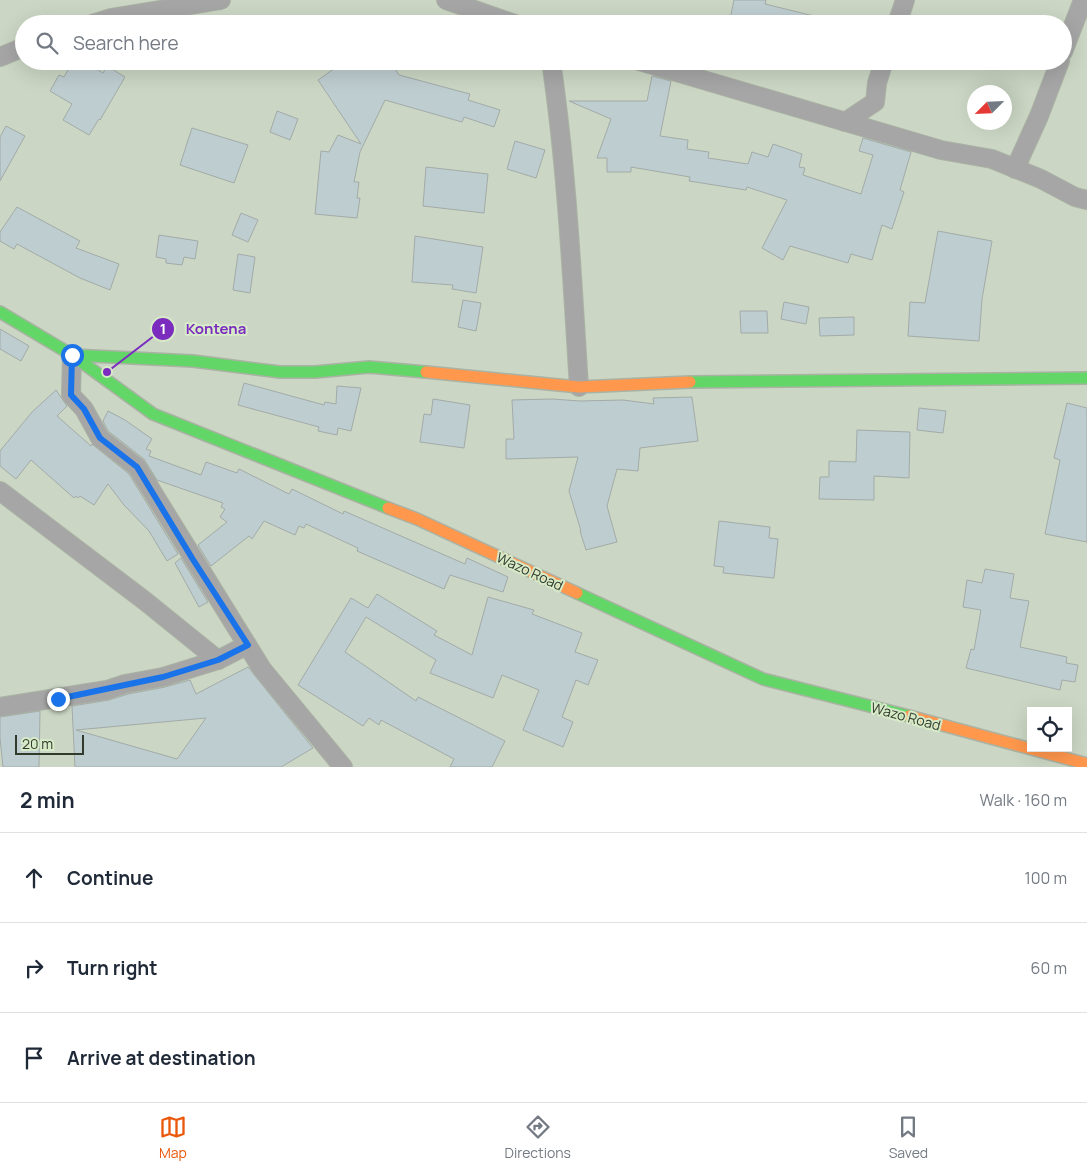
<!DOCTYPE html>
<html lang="en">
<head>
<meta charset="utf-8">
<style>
  :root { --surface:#fff; --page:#f2f2f3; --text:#1f2937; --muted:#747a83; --line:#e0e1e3; --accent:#ea580c }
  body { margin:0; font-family:Manrope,sans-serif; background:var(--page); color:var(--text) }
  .controls { position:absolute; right:15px; bottom:15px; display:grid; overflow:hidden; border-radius:0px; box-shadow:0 5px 20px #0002 }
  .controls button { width:45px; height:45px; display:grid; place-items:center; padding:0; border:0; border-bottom:1px solid var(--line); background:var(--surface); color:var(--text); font:25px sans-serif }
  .compass { position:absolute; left:967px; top:85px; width:45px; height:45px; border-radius:50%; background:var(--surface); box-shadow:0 5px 20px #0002; rotate:246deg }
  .scale { position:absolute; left:15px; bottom:12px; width:69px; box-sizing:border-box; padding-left:5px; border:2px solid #323a2c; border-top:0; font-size:14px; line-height:18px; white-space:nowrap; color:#323a2c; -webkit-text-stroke:4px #d7ebc9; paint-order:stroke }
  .stop { position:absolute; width:15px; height:15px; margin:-11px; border:4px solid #1a73e8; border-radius:50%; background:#fff }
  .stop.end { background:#1a73e8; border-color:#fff; box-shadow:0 1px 5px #0008 }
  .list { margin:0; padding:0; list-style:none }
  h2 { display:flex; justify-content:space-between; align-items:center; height:65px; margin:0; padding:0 20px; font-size:21px }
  h2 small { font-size:16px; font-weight:400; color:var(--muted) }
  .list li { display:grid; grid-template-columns:32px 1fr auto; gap:15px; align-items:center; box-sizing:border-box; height:90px; padding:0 20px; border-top:1px solid var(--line) }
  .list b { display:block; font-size:19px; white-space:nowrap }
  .list em { font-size:16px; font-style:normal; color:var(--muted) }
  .icon { flex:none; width:28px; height:28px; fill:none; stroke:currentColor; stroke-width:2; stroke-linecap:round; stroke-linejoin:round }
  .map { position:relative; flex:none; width:1087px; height:767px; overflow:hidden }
  .search { position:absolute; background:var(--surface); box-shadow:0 5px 20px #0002; left:15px; right:15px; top:15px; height:55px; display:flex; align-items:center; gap:12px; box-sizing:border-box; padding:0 18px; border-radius:28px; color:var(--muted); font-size:19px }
  .sheet { height:335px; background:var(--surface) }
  nav { display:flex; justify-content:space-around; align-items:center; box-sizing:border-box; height:70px; border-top:1px solid var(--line); background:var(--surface); font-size:14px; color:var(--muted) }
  nav a { display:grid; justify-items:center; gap:2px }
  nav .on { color:var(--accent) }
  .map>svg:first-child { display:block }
</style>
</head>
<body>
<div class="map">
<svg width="1087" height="767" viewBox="0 0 1087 767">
  <rect width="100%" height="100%" fill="#cbd6c4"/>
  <!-- building -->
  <g fill="#becdd0" stroke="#a2aba8" fill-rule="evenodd">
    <path d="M734,0H766L765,4L818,17L817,24H729Z"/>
    <path d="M83,61L103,73L107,66L125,77L100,120L99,119L89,135L63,120L72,104L50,91L59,75L64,77L72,63L79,67Z"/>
    <path d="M345,61H390L399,75L470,94L468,100L500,110L494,127L464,117L462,122L385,100L360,152L354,182H359L357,198H360L357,218L315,214L321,151L329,152L338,135L361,144L318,80Z"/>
    <path d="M652,76L671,81L660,136L688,140L687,149L709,152L708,158L748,164L752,152L768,157L773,144L802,154L799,167L805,168L803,175L861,194L873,155L859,151L863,138L911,152L900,190L904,192L892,229L882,225L872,260L851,254L848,263L790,246L783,260L762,248L787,200L747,187L746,190L689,181L690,177L631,167V172H607V158H597L611,119L569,101H647Z"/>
    <path d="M277,111L298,119L290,140L270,132Z"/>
    <path d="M6,126L25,136L0,181V137Z"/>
    <path d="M192,128L248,145L234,183L180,165Z"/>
    <path d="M515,141L545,150L536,178L507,169Z"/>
    <path d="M426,167L488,174L484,213L423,206Z"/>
    <path d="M17,207L80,241L76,248L119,264L110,290L80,278L17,244L14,249L0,241V232Z"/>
    <path d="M241,213L258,220L248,242L232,235Z"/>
    <path d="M938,231L992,241L982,299L979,341L908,336L910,302L925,303Z"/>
    <path d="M159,235L198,241L195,259L184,257L182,265L166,263V259L156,257Z"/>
    <path d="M415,236L483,247L476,293L452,289L453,285L412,282Z"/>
    <path d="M238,254L255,257L250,293L233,290Z"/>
    <path d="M463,300L481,303L476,331L458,327Z"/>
    <path d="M784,302L809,307L806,324L781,319Z"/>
    <path d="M740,311H767L768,333H741Z"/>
    <path d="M854,317V335L820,336L819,318Z"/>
    <path d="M0,329L29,346L21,361L0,349Z"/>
    <path d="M244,383L324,405L325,402L336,404L337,386L361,388L351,431L338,428L337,435L318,431L319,427L238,405Z"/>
    <path d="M56,390L67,406L57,416L91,446L92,444L129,474L178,554L167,561L149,531L124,505L108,484L94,505L80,496L78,498L76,496L74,498L31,460L16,479L0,466V451L32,412Z"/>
    <path d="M692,397L698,441L640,448L638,471L617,469L607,506L617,542L586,550L580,531H581L569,491L578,457L506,459V439H514L512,400L552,399L580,401L623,400L654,404L653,398Z"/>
    <path d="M433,399L470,405L464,448L420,442L424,414L431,415Z"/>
    <path d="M1067,403L1087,408V542L1045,534L1060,460L1054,458Z"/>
    <path d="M919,408L946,411L943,433L917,430Z"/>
    <path d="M108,411L125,420L152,439L146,449L151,451L149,456L201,475L206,462L237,473L239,469L289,494L292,489L343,514L344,511L465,564L467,558L508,577L503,592L450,575L444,589L357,551L358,548L306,524L304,528L299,526L295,535L264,521L252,539L249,536L211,566L198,545L227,522L220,517L225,509L221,507L223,503L157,480L144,459L108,431L103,421Z"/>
    <path d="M857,430L910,432L909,478L874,476V500L819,499L820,477H829V461L856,462Z"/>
    <path d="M719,521L770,527L769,538L778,539L774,578L723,573L724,567L714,566Z"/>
    <path d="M181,558L208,602L199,607L175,563Z"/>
    <path d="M985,569L1014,574L1010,598L1029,601L1020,647L1067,657L1066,663L1078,665L1075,682L1062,680L1060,690L966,668L971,649L974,650L981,610L963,607L967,580L982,583Z"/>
    <path d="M377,594L437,631L434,635L472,655L488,597L534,610L532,614L582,633L575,652L598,660L588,685L576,680L562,717L573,722L563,747L523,730L539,690L502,675L493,698L430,673L436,660L366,617L345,652L416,701L418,697L505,741L492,767H450L454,759L381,720L379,725L369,718L363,726L298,685L351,598L368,608Z"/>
    <path d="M248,667L313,748L281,767H75L72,706L109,700L128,694L165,687L190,680L196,694ZM206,718L177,759L76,730Z"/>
    <path d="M40,711L39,767H3L0,738V717Z"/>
  </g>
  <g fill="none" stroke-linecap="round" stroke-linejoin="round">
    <defs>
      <g id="street">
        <path d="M446,0L515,24"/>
        <path d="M92,24L111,18L221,0"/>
        <path d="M897,24L905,0"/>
        <path d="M1063,52L1083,0"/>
        <path d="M0,57L24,47"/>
        <path d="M551,61C567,169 572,278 579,387"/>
        <path d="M639,61L941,150L992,159L1041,179L1075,197L1087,200"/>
        <path d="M845,122L875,102L877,83L884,61"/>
        <path d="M1015,169L1039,116L1060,61"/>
        <path d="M72,355L71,395L84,409L100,438L137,467L262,669L343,767"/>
        <path d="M0,491L145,601L218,660"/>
        <path d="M0,707L107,690L125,684L163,677L218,660L247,645"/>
      </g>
      <g id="fast">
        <path d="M0,312L72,355L153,414L388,508"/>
        <path d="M72,355L193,361L280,372H315L369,367L426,372"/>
        <path d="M690,382L1087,378"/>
        <path d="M577,593L763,679L909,716"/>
      </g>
      <g id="slow">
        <path d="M426,372L579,387L690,382"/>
        <path d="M388,508L417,519L577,593"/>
        <path d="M909,716L1087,764"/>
      </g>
    </defs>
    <!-- street casing -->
    <use href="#street" stroke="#aab2a4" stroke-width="20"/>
    <!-- fast casing -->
    <use href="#fast" stroke="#aab2a4" stroke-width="14"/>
    <!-- slow casing -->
    <use href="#slow" stroke="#aab2a4" stroke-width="14"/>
    <!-- street -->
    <use href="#street" stroke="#a6a6a6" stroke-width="18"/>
    <!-- fast -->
    <use href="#fast" stroke="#63d668" stroke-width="11"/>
    <!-- slow -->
    <use href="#slow" stroke="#ff974d" stroke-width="11"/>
  </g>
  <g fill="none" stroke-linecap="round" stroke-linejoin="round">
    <!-- route -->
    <path stroke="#1a73e8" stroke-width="6" d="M58,699L163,677L218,660L248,645L192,558L137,467L100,438L84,409L71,395L72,355"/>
  </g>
  <g text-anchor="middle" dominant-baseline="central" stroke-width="4" stroke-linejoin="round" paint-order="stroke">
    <!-- street labels -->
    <g font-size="14" fill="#323a2c" stroke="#d7ebc9">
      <text transform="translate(530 571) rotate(25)">Wazo Road</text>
      <text transform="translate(906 716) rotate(15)">Wazo Road</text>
    </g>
  </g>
  <!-- callouts -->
  <path fill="none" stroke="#7b2cbf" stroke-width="2" d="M107 372L163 329"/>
  <g fill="#7b2cbf" stroke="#d7ebc9" stroke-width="2">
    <circle cx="107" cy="372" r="5"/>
    <circle cx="163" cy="329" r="12"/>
  </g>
  <g font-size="15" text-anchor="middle" font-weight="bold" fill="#fff">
    <text x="163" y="334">1</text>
  </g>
  <g font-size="15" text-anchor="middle" font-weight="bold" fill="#7b2cbf" stroke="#d7ebc9" stroke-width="4" stroke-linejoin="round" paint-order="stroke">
    <text x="216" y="334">Kontena</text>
  </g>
</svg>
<div class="controls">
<button><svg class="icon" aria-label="locate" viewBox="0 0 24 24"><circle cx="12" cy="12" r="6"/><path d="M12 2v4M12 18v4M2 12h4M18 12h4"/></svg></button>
</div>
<svg class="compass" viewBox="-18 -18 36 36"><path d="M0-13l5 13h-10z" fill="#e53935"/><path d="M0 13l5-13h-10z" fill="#747a83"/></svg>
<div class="scale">20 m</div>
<div class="stop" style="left:72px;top:355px"></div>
<div class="stop end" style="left:58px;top:699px"></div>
<div class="search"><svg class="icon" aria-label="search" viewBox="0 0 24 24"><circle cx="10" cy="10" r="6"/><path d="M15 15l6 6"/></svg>Search here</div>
</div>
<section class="sheet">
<h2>2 min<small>Walk · 160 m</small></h2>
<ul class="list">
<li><svg class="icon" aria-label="ahead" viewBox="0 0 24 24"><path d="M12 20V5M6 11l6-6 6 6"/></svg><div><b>Continue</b></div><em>100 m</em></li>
<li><svg class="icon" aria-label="right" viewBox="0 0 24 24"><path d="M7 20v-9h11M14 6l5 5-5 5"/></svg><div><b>Turn right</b></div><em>60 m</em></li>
<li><svg class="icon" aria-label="arrive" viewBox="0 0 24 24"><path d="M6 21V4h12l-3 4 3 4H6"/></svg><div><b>Arrive at destination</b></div></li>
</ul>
</section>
<nav>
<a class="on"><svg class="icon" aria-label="map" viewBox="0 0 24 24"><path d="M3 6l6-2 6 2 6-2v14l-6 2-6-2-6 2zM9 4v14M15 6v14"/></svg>Map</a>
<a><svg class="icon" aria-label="directions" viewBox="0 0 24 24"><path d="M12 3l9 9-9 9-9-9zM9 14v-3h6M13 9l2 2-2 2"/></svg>Directions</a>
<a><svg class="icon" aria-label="saved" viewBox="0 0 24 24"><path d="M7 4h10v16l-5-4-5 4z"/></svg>Saved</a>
</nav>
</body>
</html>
